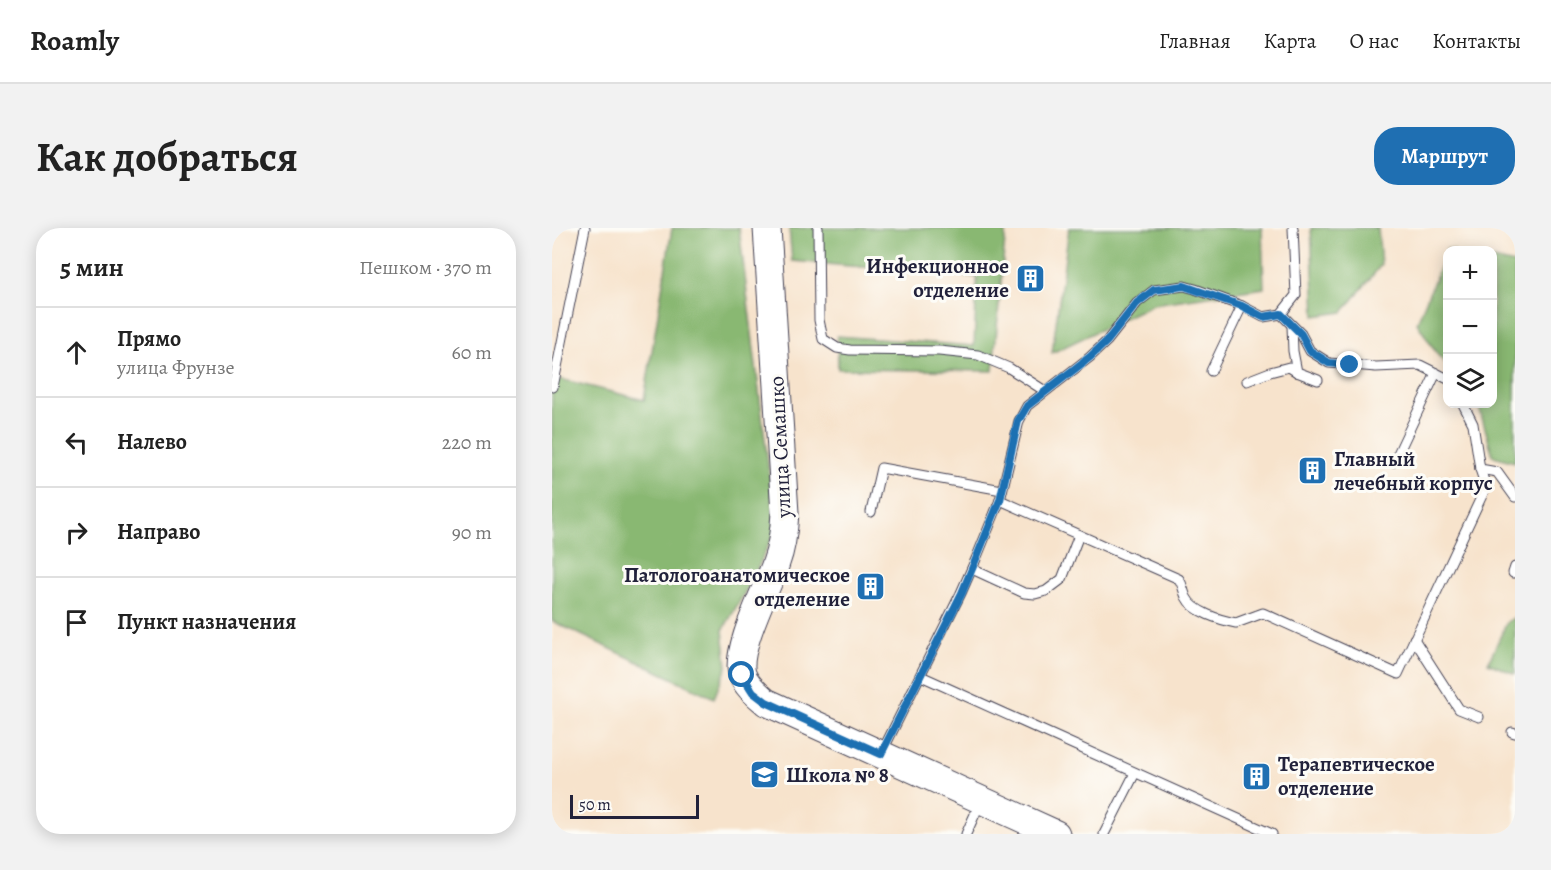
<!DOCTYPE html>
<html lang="ru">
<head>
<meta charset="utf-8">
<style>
  :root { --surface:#fff; --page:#f2f2f2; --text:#222; --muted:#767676; --line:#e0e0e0; --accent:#1f6fb2 }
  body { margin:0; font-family:Alegreya,serif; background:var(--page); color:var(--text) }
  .controls { position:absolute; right:18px; top:18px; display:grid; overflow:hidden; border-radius:12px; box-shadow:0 3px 15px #0003 }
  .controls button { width:54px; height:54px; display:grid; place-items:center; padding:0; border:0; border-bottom:2px solid var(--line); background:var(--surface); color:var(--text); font:30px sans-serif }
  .scale { position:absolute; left:18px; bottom:15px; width:129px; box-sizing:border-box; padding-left:6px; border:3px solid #22223b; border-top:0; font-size:16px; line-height:21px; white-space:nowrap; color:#22223b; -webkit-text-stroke:4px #fdfcf7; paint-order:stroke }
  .stop { position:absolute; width:18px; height:18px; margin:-14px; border:4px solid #1f6fb2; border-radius:50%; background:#fff }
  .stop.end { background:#1f6fb2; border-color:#fff; box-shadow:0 2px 6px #0008 }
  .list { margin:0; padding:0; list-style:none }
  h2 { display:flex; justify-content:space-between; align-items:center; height:78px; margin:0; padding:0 24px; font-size:26px }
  h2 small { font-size:20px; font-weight:400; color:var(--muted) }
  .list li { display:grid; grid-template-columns:39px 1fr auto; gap:18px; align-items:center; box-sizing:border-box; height:90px; padding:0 24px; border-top:2px solid var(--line) }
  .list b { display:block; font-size:22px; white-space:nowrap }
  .list p { margin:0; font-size:20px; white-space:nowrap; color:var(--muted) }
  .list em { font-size:20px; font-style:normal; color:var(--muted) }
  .icon { flex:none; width:33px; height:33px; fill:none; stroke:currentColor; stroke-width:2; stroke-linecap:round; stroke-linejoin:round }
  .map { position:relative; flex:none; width:963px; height:606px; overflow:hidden; border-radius:24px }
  header { display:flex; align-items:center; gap:36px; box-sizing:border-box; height:84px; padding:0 30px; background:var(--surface); border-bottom:2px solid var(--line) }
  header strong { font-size:28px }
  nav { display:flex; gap:33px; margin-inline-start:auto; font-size:21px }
  .intro { display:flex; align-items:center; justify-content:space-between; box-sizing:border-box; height:144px; padding:0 36px }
  h1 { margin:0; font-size:42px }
  .button { padding:15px 27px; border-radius:24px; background:var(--accent); color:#fff; font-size:21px; font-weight:700 }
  main { display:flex; gap:36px; padding:0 36px }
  aside { flex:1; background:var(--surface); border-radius:24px; box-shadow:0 3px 15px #0003 }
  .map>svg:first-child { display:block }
</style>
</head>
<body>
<header>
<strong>Roamly</strong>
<nav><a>Главная</a><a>Карта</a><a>О нас</a><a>Контакты</a></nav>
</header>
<div class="intro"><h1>Как добраться</h1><a class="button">Маршрут</a></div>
<main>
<aside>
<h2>5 мин<small>Пешком · 370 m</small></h2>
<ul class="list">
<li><svg class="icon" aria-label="ahead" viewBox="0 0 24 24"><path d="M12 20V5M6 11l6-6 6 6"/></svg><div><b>Прямо</b><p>улица Фрунзе</p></div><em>60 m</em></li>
<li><svg class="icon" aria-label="left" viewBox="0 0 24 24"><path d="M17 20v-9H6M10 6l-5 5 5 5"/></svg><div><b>Налево</b></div><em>220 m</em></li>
<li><svg class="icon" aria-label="right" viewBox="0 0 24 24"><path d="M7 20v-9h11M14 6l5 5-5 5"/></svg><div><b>Направо</b></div><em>90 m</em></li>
<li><svg class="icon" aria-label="arrive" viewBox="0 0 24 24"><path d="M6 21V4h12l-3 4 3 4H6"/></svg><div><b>Пункт назначения</b></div></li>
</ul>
</aside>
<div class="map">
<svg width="963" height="606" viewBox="0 0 963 606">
  <rect width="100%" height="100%" fill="#fdfcf7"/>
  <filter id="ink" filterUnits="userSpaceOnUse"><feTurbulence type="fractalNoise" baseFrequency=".0167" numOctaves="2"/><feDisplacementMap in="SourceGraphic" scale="12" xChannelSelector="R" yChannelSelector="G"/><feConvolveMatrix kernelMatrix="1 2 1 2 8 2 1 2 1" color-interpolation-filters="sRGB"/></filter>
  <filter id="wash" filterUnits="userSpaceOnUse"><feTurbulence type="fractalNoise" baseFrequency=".008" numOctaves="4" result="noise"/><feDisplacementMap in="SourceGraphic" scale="24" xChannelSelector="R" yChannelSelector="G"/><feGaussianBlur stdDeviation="1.35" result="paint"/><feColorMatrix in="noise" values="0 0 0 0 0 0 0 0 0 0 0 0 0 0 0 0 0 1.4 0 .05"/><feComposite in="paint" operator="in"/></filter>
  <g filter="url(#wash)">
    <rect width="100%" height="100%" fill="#f7e3cc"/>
    <!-- forest -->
    <g fill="#89b872" stroke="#566d56" stroke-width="1.5">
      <path d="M120,0H187L224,301L200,352L171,402L175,439L162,470L0,393V149L92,172Z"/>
      <path d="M237,0H454L441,143L286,141L285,108L422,118L425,49L240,33Z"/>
      <path d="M517,0H710L712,60L601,76L500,125Z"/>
      <path d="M759,0H826L829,37L791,84L763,88Z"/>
      <path d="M895,21L903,22H896L895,137L885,126L865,95Z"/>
      <path d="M941,31L963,36V234L941,228L926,176H940Z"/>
      <path d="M963,389V446L936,435L955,394Z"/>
    </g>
  </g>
  <g filter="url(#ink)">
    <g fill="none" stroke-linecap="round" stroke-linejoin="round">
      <defs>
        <g id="lane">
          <path d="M266,0L267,92L271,111L285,120L298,122L387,123L426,127L457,140L493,163"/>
          <path d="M729,86L749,106L758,123L777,135L824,139L868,137L896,151"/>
          <path d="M740,98L741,123L745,144L766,152"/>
          <path d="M659,143L690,78"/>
          <path d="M695,153L718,144L737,139L745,144"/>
          <path d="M1,159L33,0"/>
          <path d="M911,176L921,196L928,241L945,244L963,269"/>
          <path d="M842,234L884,145"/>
          <path d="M448,272L627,351C631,357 631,362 634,369C641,384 668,392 684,395L711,385L846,446L934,259L928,241"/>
          <path d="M319,284L329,240L450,262"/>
          <path d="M422,336L420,341L472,365L483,366L494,363L510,351L527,307"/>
          <path d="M961,345L963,339"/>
          <path d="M862,411L907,481L927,489"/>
          <path d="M369,448L720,606"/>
          <path d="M960,504L963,505"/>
          <path d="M330,524L409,365L424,331L448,272L467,193L475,178L538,129L555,113L585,75L602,62L632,58L643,61L690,78L711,89L729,86L744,67L741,0"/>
          <path d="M414,606L429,573"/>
          <path d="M552,606L583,545"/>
        </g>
        <path id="secondary" d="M215,0L233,285C232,303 230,319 224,335C215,361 183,421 190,446C194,458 206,467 214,474L504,606"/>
      </defs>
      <!-- lane casing -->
      <use href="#lane" stroke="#423f51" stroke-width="11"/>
      <!-- secondary casing -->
      <use href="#secondary" stroke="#423f51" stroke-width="29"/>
      <!-- lane -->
      <use href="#lane" stroke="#fff" stroke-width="9"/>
      <!-- secondary -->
      <use href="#secondary" stroke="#fff" stroke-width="27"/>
    </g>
  </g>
  <g fill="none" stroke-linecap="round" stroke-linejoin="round" filter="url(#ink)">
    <!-- route -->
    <path stroke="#1f6fb2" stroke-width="8" d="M190,447L201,464L214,474L329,526L410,365L424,331L448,272L466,193L475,178L538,129L555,113L585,75L602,62L632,58L690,78L711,89L729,86L749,106L758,123L777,135L798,137"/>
  </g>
  <!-- icons -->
  <defs>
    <symbol id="building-square" viewBox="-11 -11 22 22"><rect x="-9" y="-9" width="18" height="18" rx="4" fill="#1f6fb2" stroke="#fdfcf7"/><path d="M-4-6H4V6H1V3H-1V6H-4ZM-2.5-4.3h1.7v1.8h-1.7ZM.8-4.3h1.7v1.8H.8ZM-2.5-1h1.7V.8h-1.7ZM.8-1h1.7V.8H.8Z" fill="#fff"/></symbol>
    <symbol id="school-square" viewBox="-11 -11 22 22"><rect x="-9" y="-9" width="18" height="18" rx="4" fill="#1f6fb2" stroke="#fdfcf7"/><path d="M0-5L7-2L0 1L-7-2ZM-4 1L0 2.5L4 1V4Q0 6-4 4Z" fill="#fff"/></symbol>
  </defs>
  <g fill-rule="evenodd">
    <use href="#building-square" x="462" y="34" width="33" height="33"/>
    <use href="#building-square" x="744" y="226" width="33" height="33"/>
    <use href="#building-square" x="302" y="342" width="33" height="33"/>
    <use href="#school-square" x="196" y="530" width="33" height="33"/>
    <use href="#building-square" x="688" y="532" width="33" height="33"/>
  </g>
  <g text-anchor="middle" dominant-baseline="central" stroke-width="6" stroke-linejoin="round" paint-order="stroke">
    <!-- poi labels -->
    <g font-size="21" font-weight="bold" fill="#22223b" stroke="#fdfcf7" text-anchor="start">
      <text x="457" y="38" text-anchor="end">Инфекционное<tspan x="457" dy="24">отделение</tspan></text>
      <text x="782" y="231">Главный<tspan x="782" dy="24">лечебный корпус</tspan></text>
      <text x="298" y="347" text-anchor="end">Патологоанатомическое<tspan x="298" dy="24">отделение</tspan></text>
      <text x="726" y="536">Терапевтическое<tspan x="726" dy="24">отделение</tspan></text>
      <text x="234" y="547">Школа № 8</text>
    </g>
    <!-- street labels -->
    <g font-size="21" fill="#22223b" stroke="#fdfcf7">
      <text transform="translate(228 219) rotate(-93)">улица Семашко</text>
    </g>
  </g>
</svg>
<div class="controls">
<button>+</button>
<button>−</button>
<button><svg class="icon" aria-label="layers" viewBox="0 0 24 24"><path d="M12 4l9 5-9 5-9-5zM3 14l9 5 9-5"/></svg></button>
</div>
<div class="scale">50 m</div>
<div class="stop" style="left:190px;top:447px"></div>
<div class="stop end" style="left:798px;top:137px"></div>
</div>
</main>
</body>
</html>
